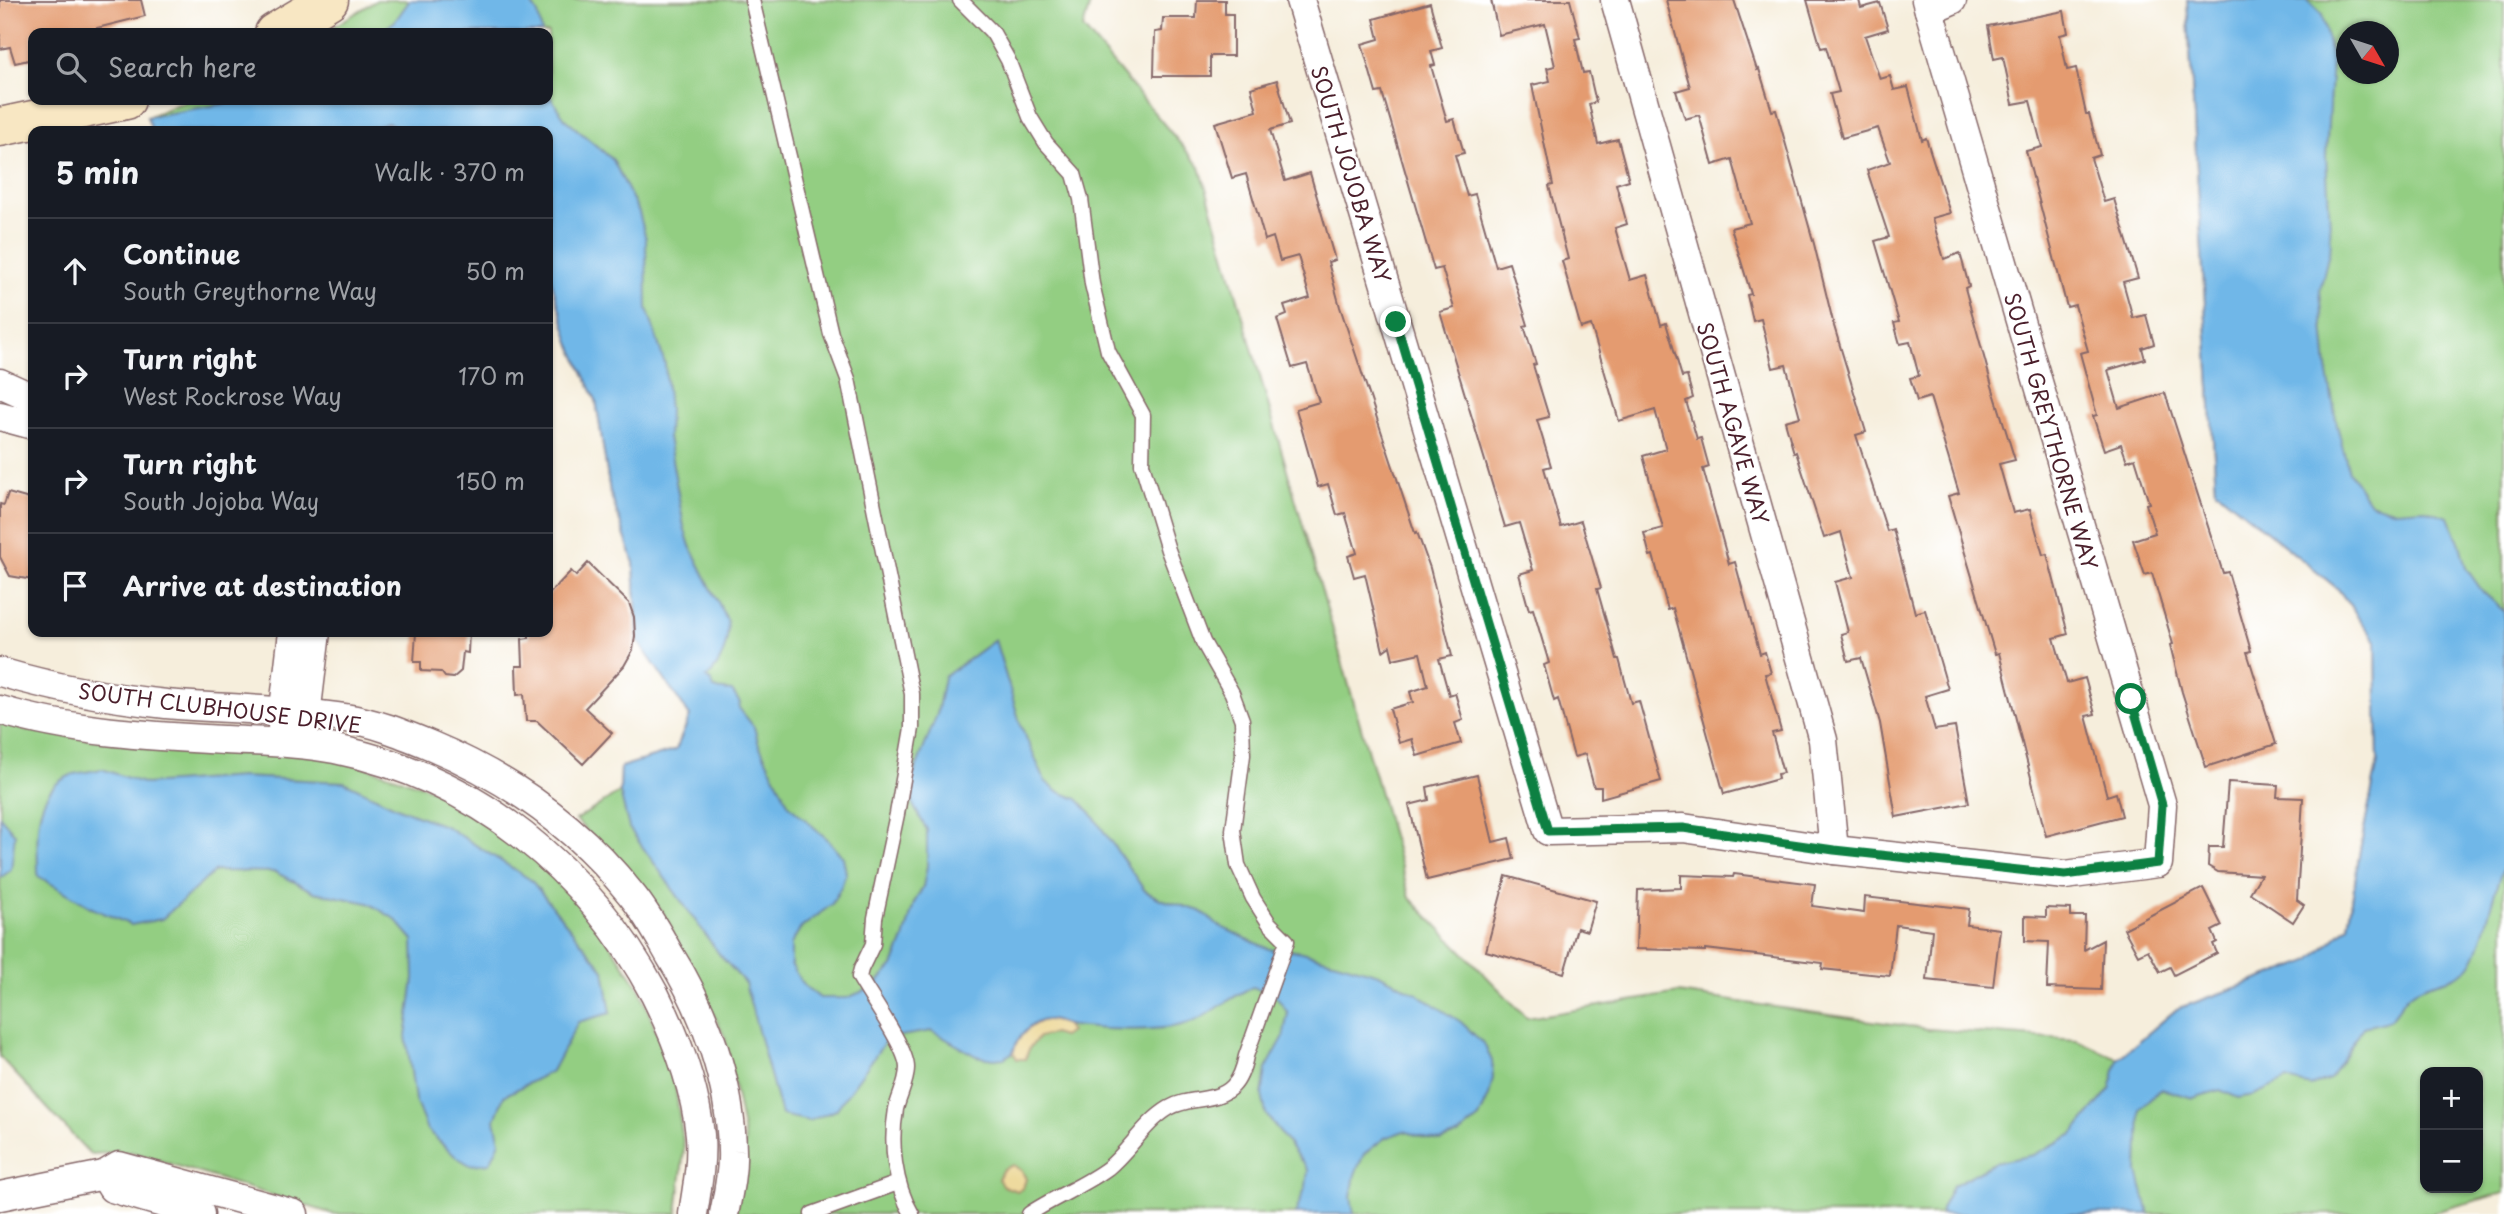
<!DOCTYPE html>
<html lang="en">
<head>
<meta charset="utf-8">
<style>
  :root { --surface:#171b24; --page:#20242c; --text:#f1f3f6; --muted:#9ea1a6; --line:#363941 }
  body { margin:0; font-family:"Playpen Sans",sans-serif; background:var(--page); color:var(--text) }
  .controls { position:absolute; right:21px; bottom:21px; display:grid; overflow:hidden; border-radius:14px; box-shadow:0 2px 5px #0004 }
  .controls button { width:63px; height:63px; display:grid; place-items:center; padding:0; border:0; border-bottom:2px solid var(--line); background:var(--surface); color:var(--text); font:35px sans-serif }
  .compass { position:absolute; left:2336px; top:21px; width:63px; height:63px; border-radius:50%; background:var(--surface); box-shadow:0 2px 5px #0004; rotate:129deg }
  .stop { position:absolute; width:21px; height:21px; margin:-16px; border:5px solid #0b8043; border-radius:50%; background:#fff }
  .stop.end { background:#0b8043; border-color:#fff; box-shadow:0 2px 7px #0008 }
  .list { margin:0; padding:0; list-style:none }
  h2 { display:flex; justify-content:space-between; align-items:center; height:91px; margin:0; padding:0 28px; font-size:30px }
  h2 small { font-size:23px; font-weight:400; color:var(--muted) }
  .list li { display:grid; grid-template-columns:46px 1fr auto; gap:21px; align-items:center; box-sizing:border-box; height:105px; padding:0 28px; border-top:2px solid var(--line) }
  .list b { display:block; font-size:26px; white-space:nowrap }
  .list p { margin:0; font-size:23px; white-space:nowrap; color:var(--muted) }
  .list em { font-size:23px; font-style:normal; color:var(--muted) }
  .icon { flex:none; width:38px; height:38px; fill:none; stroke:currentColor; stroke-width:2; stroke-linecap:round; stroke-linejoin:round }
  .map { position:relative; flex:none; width:2504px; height:1214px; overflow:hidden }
  .search { position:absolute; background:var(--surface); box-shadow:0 2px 5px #0004; left:28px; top:28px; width:525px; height:77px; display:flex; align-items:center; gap:18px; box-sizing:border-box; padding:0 24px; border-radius:14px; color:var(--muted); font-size:26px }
  .panel { position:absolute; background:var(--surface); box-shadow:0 2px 5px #0004; left:28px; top:126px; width:525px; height:511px; border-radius:14px }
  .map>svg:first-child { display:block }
</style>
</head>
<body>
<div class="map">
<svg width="2504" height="1214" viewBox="0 0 2504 1214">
  <rect width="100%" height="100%" fill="#fff"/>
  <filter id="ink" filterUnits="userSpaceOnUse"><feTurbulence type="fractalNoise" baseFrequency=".0143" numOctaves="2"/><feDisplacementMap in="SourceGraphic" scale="14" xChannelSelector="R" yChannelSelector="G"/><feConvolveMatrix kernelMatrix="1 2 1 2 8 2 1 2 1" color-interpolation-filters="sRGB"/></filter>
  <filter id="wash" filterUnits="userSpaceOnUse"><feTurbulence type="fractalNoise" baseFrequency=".00686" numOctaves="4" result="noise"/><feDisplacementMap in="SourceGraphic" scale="28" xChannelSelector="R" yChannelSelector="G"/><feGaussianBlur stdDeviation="1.57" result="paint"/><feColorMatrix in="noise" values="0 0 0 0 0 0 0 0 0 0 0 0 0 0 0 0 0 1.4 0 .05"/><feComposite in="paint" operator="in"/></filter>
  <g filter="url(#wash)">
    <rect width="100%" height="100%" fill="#f6eedc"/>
    <!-- green -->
    <g fill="#93ce82" stroke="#6e7656" stroke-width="2" fill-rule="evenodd">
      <path d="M377,0H1091L1083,28L1200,167L1410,898L1527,1018L1678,993L1928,1029L2077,1040L2118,1059L2177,1009L2310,961L2348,926L2360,850L2378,761L2376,641L2338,589L2216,490L2187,0H2504V1193L2434,1212V1214H736L745,1140L725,1037L662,911L576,820L620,792L621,767L676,750L690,716L638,641L634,563L610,492L596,400L570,343L548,270V131H409L388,123L361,131H152L147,117L188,100H548V33H323ZM2346,32H2388V74H2346ZM2425,1072H2478V1188H2425Z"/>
      <path d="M0,721L25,730L190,753H324L444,793L511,830L586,909L639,987L674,1078L684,1148L677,1214H333L132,1152L90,1154L0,1057Z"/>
    </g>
    <!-- sand -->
    <g fill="#eeda9e" stroke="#9c7c64" stroke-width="2">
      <path d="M1046,1019L1065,1024L1070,1032L1063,1037L1053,1034L1039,1037L1030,1047L1025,1059H1017L1013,1051C1018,1035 1031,1024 1046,1019Z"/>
      <path d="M1013,1165L1022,1171L1026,1179L1023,1188L1017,1191L1003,1186L998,1179L1003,1169Z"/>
    </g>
    <!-- water -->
    <g fill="#70b7e8" stroke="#5d6b8a" stroke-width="2">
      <path d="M410,0H529L538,14L542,33H380L395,21Z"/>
      <path d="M2187,0H2307L2322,15L2332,59L2326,156L2331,244L2320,290L2327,368L2337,425L2349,472L2370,503L2396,511L2423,509L2449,517L2460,544L2466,568L2483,592L2504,611V868C2490,892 2484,955 2467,969C2449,984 2425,981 2409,995C2402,1001 2397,1015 2389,1020C2382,1024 2370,1025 2363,1027L2330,1079L2311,1086L2287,1080L2254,1095L2238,1098L2220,1090L2193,1098L2161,1089L2140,1109L2138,1172L2149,1214H1942L1941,1209L1952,1186L1994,1163L2033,1155L2072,1135L2110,1089L2118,1059L2177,1009L2310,961L2348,926L2360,850L2378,761L2376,641L2338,589L2216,490Z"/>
      <path d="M548,87L551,98L566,120L613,160L639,212L646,239L647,308L665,364L669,411L668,437L684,527L690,546L727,620C730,639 722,666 706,678L712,682L714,689L732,691L740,703L739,708L754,727L759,745L789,805L827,839L843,857L846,873L842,885L832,904L800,929L791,944V964L802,984L820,998H847L873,987L893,966L904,939L914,903L923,887L927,866V830L913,805L911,781L937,714L944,677L995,640L1021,726L1045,781L1057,791L1078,799L1091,813L1145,891L1160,899L1200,911L1221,927L1269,949L1298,951L1379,974L1416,993L1461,1022L1485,1045L1492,1061L1493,1078L1489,1096L1479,1118L1458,1135L1441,1141L1428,1139L1404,1131L1385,1138L1364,1154L1355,1174L1351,1197L1354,1214H1295L1306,1186L1308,1170L1266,1114L1262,1095L1266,1069L1283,1038L1288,1013L1277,997L1253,987C1231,996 1211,1015 1192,1022C1162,1033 1104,1030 1072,1026C1064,1026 1056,1019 1046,1020C1031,1021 1017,1038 1013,1052L1004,1058L994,1059L976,1056L932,1031L888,1038L836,1110L809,1121L781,1115L745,983L720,955L629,828L620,792L621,767L676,750L690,716L638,641L634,563L610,492L596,400L570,343L548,270V131H409L388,123L361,131H152L147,117L245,100H548Z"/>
      <path d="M102,769L145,784L241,777L344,782L401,809L447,827L531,880L604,970L611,1013L578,1022L552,1071L504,1096L495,1120L500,1142L490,1163L470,1165L455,1156L427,1130L415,1100L406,1036L414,979L413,940L395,919L368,903L314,892L275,872L215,871L162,919L131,925L94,909L38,876C38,838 30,789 74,774C83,772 93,771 102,769Z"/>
      <path d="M0,816L15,834L11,870L0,878Z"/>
    </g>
    <g id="blocks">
      <!-- building -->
      <g fill="#e49b70">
        <path d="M0,0H141L145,16L97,28L98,33H33V59L15,63L10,47L0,49Z"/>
        <path d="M1197,0H1225V14H1233V56H1210V76H1154L1155,32L1162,31L1163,18H1196Z"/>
        <path d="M1491,0H1570L1580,38L1575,39L1583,73L1589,72L1596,102L1589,104L1598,144L1618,139L1629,180L1616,184L1627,224L1615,228L1630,280L1647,275L1661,325L1666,323L1682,377L1687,376L1693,398L1686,401L1697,439L1701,438L1709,467L1703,469L1729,564L1735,562L1760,654L1765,652L1771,673L1765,674L1781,731L1772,733L1783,773L1777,774L1778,779L1724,794L1673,608L1668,610L1653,555L1650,556L1644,533L1663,528L1643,456L1666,449L1655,410L1619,421L1591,325L1581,328L1562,261L1568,259L1549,186L1553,185L1532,85L1550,81L1547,68L1555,66L1545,24L1499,35Z"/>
        <path d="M1666,0H1734L1757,70L1759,69L1772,111L1776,110L1814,244L1834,326L1866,432L1856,435L1887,531L1893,529L1915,613L1925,610L1948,689L1925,696L1935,730L1955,727L1969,803L1896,817L1880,723L1861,658L1848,661L1841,634L1848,632L1835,582L1853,577L1841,532L1824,538L1796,452L1794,453L1785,421L1800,417L1786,365L1773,368L1761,319L1753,321L1747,295L1751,294L1731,228L1750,223L1732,159L1713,165L1699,115L1685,119L1676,91L1690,87Z"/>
        <path d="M1807,0H1859L1861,8L1880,3L1888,29L1865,36L1880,79L1890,76L1894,90L1908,87L1922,140L1926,138L1950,213L1932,218L1944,259L1960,253L1969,286L1965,288L1992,386L2015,460L1999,464L2013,513L2030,509L2043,555L2047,554L2068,634L2054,638L2067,683L2085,678L2095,714L2086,716L2107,796L2116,793L2122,816L2046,836L1999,653L1995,654L1948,496L1959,493L1930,397L1917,401L1910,378L1919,376L1910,342L1900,344L1894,323L1899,322L1875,241L1889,237L1867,170L1890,162L1878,128L1842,138L1830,94L1839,92L1826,47L1821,48Z"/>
        <path d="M1430,3L1442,48L1431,51L1435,65L1431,66L1447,121L1454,119L1464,153L1455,155L1467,196L1475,194L1496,267L1509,263L1528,325L1524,326L1536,364L1533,365L1549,417L1537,420L1551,466L1544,468L1561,527L1581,521L1601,588L1597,589L1617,659H1619L1631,703L1639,701L1661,781L1601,798V787H1594L1585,754L1574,757L1558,699L1554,701L1544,665L1549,663L1533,609L1529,610L1519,574L1533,570L1519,523L1505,527L1440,312L1454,308L1442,268L1434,270L1382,92L1376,93L1362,44L1379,39L1374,19Z"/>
        <path d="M2064,11L2068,33L2060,35L2067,70L2076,68L2086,114H2089L2100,155L2091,158L2104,202L2114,199L2138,278L2123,282L2133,318L2146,315L2154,344L2142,348L2145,359L2108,370L2119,408L2165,393L2223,573L2228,572L2251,651L2247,652L2276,744L2206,767L2182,692L2170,645L2173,644L2152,573L2145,575L2133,540L2155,533L2146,504L2149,503L2135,458L2127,461L2121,444L2104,450L2093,416L2097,415L2080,353L2088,351L2075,305L2067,307L2026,151L2042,147L2030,101L2013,104L2003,57L1994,59L1988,26Z"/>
        <path d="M1277,80L1290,124L1270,130L1285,181L1310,173L1335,260L1328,262L1340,307L1415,533L1417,532L1430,568L1452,656L1439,659L1449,695L1455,693L1463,720L1455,723L1461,743L1417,756L1412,739L1399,743L1390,709L1413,702L1410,692L1428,686L1420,653L1393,659L1390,646L1383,651L1365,574L1354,577L1348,556L1357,553L1345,513L1337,515L1328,484L1318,487L1296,409L1319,402L1307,364L1292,368L1277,319L1287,315L1284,306L1310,298L1298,256L1280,261L1273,237L1265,240L1246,174L1232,178L1215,123L1257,111L1251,88Z"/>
        <path d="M8,493L33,500V580L10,576L0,557V504L4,505Z"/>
        <path d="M588,563L629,603L634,617L635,636L633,650L624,666L585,708L612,733L583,764L537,721H526L524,694L517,695L516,666H523L522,639L529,638V632H548V595L571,571L576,576Z"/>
        <path d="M416,632H469L468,653L463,652L461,671L453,678L445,677L441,672L421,671V662H414Z"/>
        <path d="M1477,775L1493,842L1509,838L1514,859L1427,880L1409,805L1429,800L1427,787Z"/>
        <path d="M2228,782L2278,785L2277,797L2303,798L2297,900L2304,905L2293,922L2250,893L2261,875L2218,872L2208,866L2209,847H2223Z"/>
        <path d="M1734,874L1815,884L1812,906L1864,913L1865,897L1969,909L1967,925L2000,929L1993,987L1927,980L1932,930L1896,925L1890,976L1822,969L1823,963L1705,949V951L1636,949L1638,890L1681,888V875L1733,877Z"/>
        <path d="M1506,876L1596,901L1587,931L1577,928L1564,973L1486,951Z"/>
        <path d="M2203,888L2222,926L2212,931L2217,942L2213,944L2217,953L2174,975L2170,967L2160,972L2148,950L2138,955L2124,929Z"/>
        <path d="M2046,908L2071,909V916H2085L2084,950L2103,940L2101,990L2047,988L2049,942L2025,941V916L2046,917Z"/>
      </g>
    </g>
  </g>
  <g filter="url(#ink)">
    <use href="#blocks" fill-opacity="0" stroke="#866769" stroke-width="2"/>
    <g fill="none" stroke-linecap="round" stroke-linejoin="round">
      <defs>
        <g id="lane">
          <path d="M752,0L831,334L848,379L912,694V728L897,814L875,918L873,944L861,969L859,977C870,997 907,1048 907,1068C907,1082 899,1096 896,1109C890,1143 894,1184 912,1214"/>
          <path d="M960,0L993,33L1008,60L1030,117L1046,143L1074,174L1081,199L1092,284L1108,351L1143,415L1142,464L1168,550L1203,642L1232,693L1242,720L1243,755L1233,830L1238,865L1253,898L1269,923L1287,941L1246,1056C1244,1066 1241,1078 1233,1086C1217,1103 1189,1096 1169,1108C1144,1123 1130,1150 1108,1168C1084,1186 1054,1197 1029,1214"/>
          <path d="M812,1214L898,1183"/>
        </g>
        <g id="street">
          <path d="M1300,0L1548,831L1683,828L1834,850L2065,875L2158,863L2162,805L1926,0"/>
          <path d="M1615,0L1823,740L1834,850"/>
          <path d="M1929,10L1952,0"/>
          <path d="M0,383L33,398"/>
          <path d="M0,416L33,425"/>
          <path d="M0,672C54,688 110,698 166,704C226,709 285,709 345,718C374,722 403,734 430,745C509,778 578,827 631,894C647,913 659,936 671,957C706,1013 731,1084 732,1151C733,1172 728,1194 724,1214"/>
          <path d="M0,710C72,732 150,736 225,740C262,742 299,742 335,749C477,778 588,869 655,995C677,1039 695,1086 700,1135C702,1162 697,1188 693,1214"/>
          <path d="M282,726L293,632"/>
          <path d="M304,732L316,632"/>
          <path d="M104,1175L112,1188L200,1214"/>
          <path d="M0,1196L104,1175L119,1166L294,1214"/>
        </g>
        <g id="secondary">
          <path d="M274,33L329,0"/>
          <path d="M0,127L126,100"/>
        </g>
      </defs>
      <!-- lane casing -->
      <use href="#lane" stroke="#866769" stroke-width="17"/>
      <!-- street casing -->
      <use href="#street" stroke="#866769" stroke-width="31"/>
      <!-- secondary casing -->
      <use href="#secondary" stroke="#866769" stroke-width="41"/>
      <!-- lane -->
      <use href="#lane" stroke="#fff" stroke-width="14"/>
      <!-- street -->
      <use href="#street" stroke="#fff" stroke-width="28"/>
      <!-- secondary -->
      <use href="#secondary" stroke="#f8e7c3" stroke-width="38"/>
    </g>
  </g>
  <g fill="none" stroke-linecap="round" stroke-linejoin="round" filter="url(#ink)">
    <!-- route -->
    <path stroke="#0b8043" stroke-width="9" d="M1396,322L1548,831L1683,828L1834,850L2065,875L2158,863L2162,805L2131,699"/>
  </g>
  <g text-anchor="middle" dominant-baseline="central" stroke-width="5" stroke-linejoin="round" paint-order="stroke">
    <!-- street labels -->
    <g font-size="21" fill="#4a1f2b" stroke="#fff">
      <text transform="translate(1352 174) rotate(73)">SOUTH JOJOBA WAY</text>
      <text transform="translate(1734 423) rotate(74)">SOUTH AGAVE WAY</text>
      <text transform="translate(2052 431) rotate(74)">SOUTH GREYTHORNE WAY</text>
      <text transform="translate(220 707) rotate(7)">SOUTH CLUBHOUSE DRIVE</text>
    </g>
  </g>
</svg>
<div class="controls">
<button>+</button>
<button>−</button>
</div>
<svg class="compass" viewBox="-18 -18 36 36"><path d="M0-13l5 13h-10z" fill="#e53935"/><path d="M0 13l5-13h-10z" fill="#9ea1a6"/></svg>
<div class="stop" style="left:2131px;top:699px"></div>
<div class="stop end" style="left:1396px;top:322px"></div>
<div class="search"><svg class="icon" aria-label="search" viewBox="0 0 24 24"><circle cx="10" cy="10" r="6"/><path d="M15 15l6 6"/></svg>Search here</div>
<section class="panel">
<h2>5 min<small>Walk · 370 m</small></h2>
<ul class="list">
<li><svg class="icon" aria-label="ahead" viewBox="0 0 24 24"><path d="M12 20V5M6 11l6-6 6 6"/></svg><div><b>Continue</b><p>South Greythorne Way</p></div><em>50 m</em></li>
<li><svg class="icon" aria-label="right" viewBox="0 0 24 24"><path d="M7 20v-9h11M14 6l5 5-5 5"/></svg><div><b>Turn right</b><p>West Rockrose Way</p></div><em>170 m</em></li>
<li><svg class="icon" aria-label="right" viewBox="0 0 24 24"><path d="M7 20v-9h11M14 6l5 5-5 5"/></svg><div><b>Turn right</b><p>South Jojoba Way</p></div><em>150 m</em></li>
<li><svg class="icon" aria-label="arrive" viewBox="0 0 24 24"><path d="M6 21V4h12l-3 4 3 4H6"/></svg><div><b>Arrive at destination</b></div></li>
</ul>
</section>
</div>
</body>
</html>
